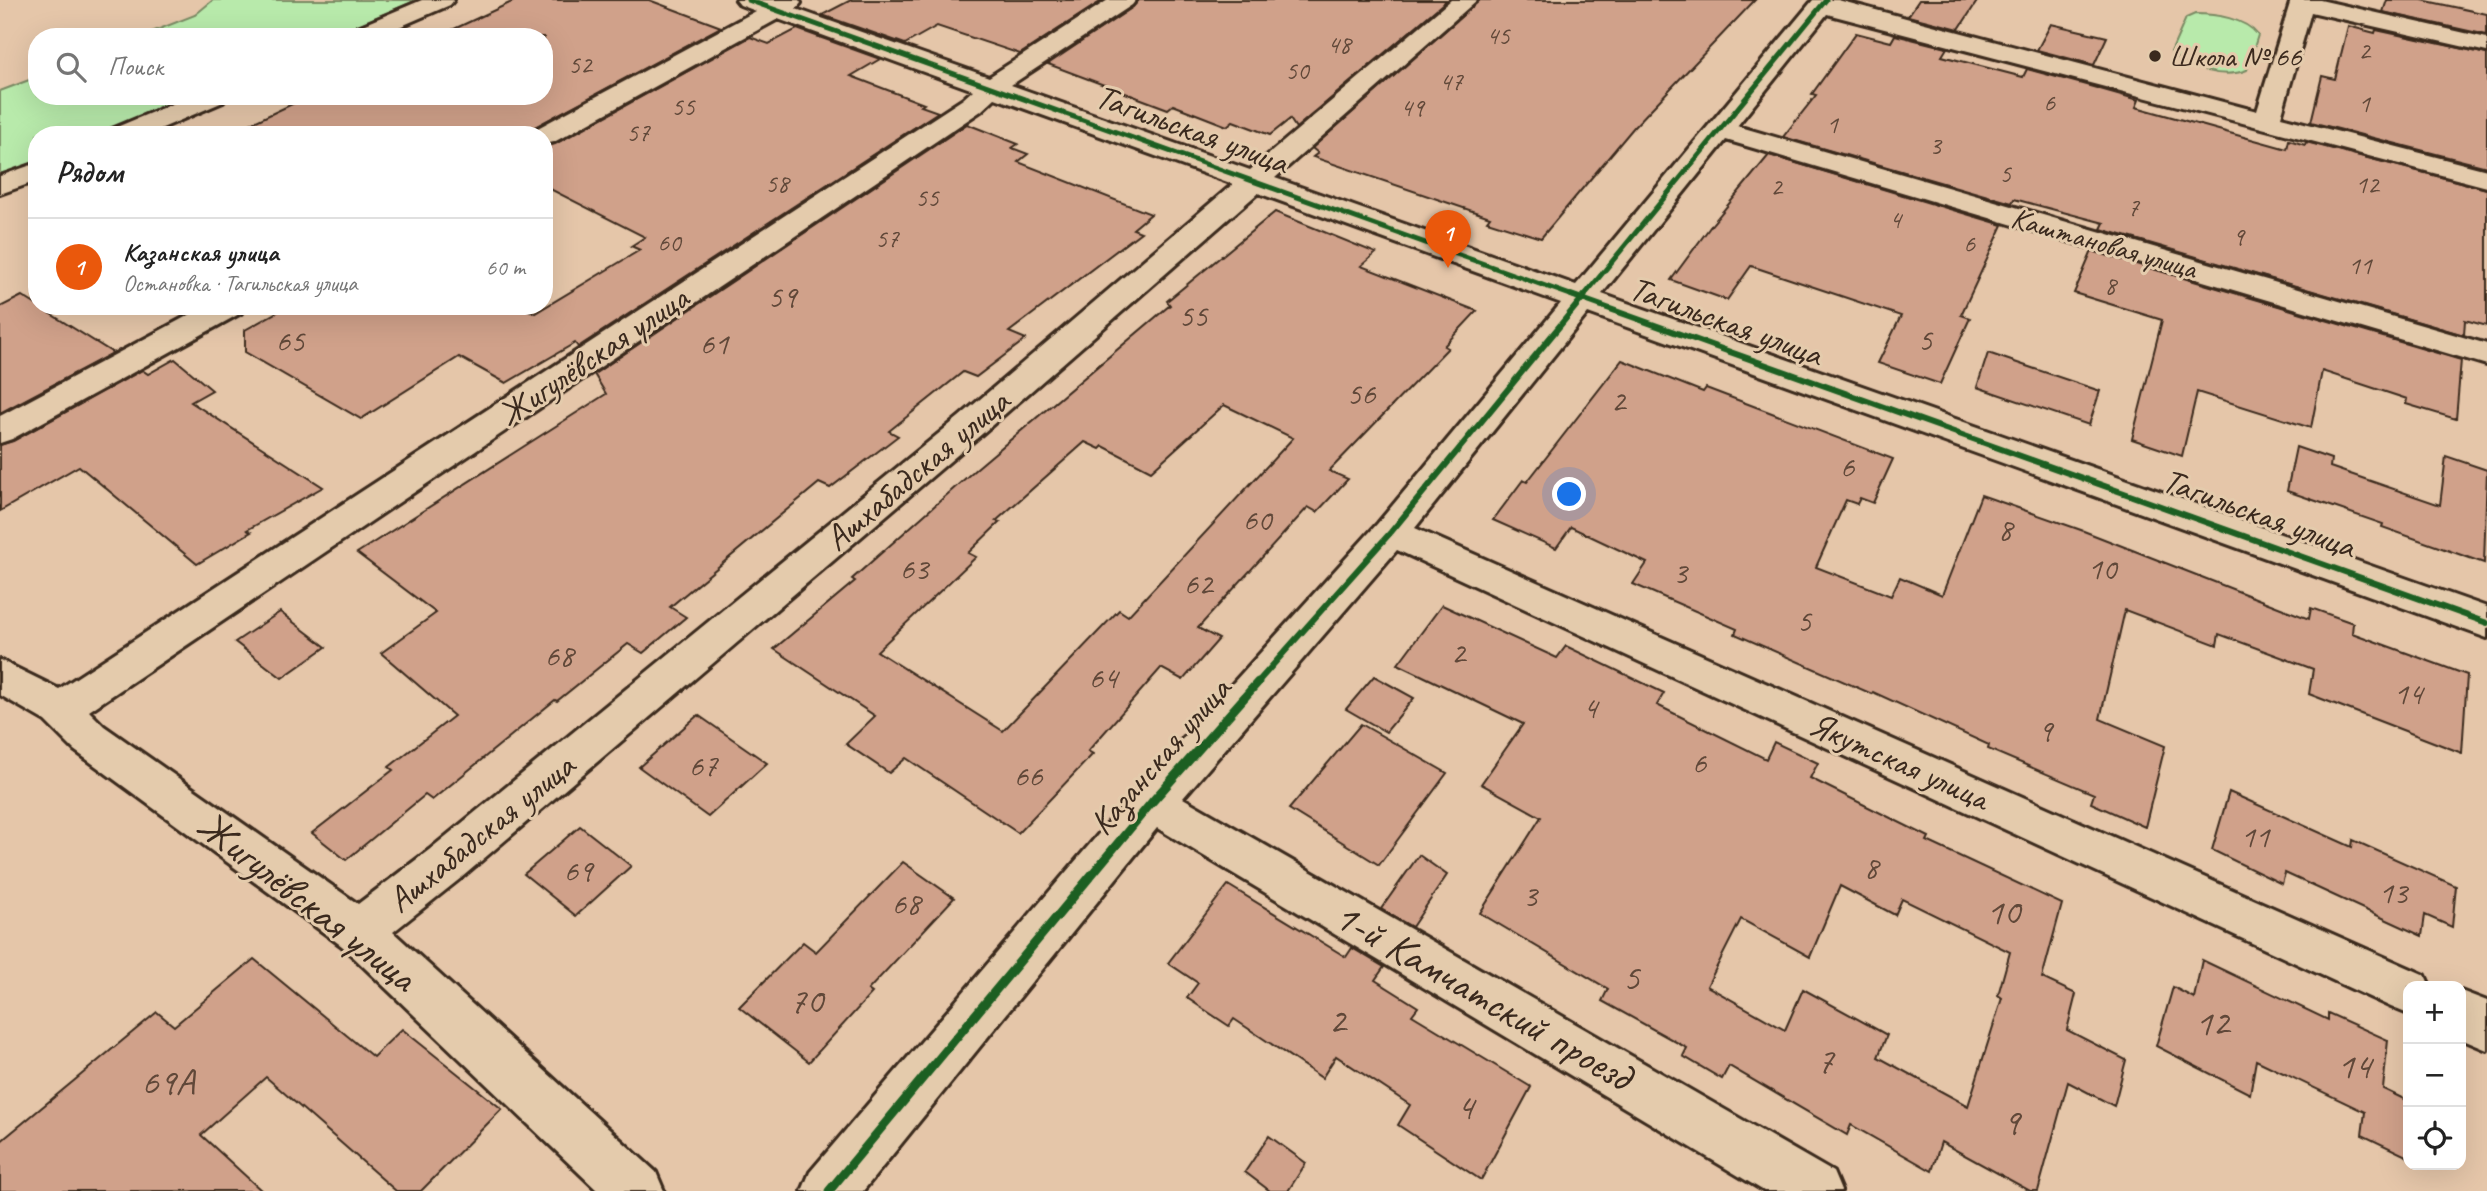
<!DOCTYPE html>
<html lang="ru">
<head>
<meta charset="utf-8">
<style>
  :root { --surface:#fff; --page:#f6f6f6; --text:#222; --muted:#767676; --line:#e0e0e0; --accent:#ea580c }
  body { margin:0; font-family:Caveat,sans-serif; background:var(--page); color:var(--text) }
  .controls { position:absolute; right:21px; bottom:21px; display:grid; overflow:hidden; border-radius:14px; box-shadow:0 7px 28px #0002 }
  .controls button { width:63px; height:63px; display:grid; place-items:center; padding:0; border:0; border-bottom:2px solid var(--line); background:var(--surface); color:var(--text); font:35px sans-serif }
  .you { position:absolute; left:1570px; top:495px; width:24px; height:24px; margin:-18px; border:5px solid #fff; border-radius:50%; background:#1a73e8; box-shadow:0 0 0 10px #1a73e833 }
  .badge { display:grid; place-items:center; width:46px; height:46px; border-radius:50%; background:var(--accent); color:#fff; font-size:23px; font-weight:700 }
  .pin { position:absolute; translate:-50% -58px; filter:drop-shadow(0 2px 4px #0008) }
  .pin::after { content:''; position:absolute; top:37px; width:24px; height:21px; background:inherit; clip-path:polygon(0 0,100% 0,50% 100%) }
  .list { margin:0; padding:0; list-style:none }
  h2 { display:flex; justify-content:space-between; align-items:center; height:91px; margin:0; padding:0 28px; font-size:30px }
  h2 small { font-size:23px; font-weight:400; color:var(--muted) }
  .list li { display:grid; grid-template-columns:46px 1fr auto; gap:21px; align-items:center; box-sizing:border-box; height:98px; padding:0 28px; border-top:2px solid var(--line) }
  .list b { display:block; font-size:26px; white-space:nowrap }
  .list p { margin:0; font-size:23px; white-space:nowrap; color:var(--muted) }
  .list em { font-size:23px; font-style:normal; color:var(--muted) }
  .icon { flex:none; width:38px; height:38px; fill:none; stroke:currentColor; stroke-width:2; stroke-linecap:round; stroke-linejoin:round }
  .map { position:relative; flex:none; width:2487px; height:1191px; overflow:hidden }
  .search { position:absolute; background:var(--surface); box-shadow:0 7px 28px #0002; left:28px; top:28px; width:525px; height:77px; display:flex; align-items:center; gap:18px; box-sizing:border-box; padding:0 24px; border-radius:28px; color:var(--muted); font-size:26px }
  .panel { position:absolute; background:var(--surface); box-shadow:0 7px 28px #0002; left:28px; top:126px; width:525px; height:189px; border-radius:28px }
  .map>svg:first-child { display:block }
</style>
</head>
<body>
<div class="map">
<svg width="2487" height="1191" viewBox="0 0 2487 1191">
  <rect width="100%" height="100%" fill="#e5c6a9"/>
  <filter id="ink" filterUnits="userSpaceOnUse"><feTurbulence type="fractalNoise" baseFrequency=".0143" numOctaves="2"/><feDisplacementMap in="SourceGraphic" scale="14" xChannelSelector="R" yChannelSelector="G"/><feConvolveMatrix kernelMatrix="1 2 1 2 8 2 1 2 1" color-interpolation-filters="sRGB"/></filter>
  <g filter="url(#ink)">
    <!-- green -->
    <g fill="#b8eaab" stroke="#7a8a64" stroke-width="2">
      <path d="M213,0H417L330,37H139L195,15Z"/>
      <path d="M2195,14C2215,14 2245,18 2258,35L2247,70C2224,79 2188,70 2171,52L2186,18Z"/>
      <path d="M37,77V96H189L98,135H37V161L0,176V91Z"/>
    </g>
    <!-- building -->
    <g fill="#d0a18a" stroke="#3b2a1e" stroke-width="2" fill-rule="evenodd">
      <path d="M516,0H649L721,27L533,128L529,135H227L309,96H544V37H437Z"/>
      <path d="M851,0H1103L1020,54L937,26L905,44L822,15Z"/>
      <path d="M1139,0H1447L1296,128L1290,119L1270,135L1233,121L1227,126L1173,105L1168,109L1048,64L1133,7Z"/>
      <path d="M1480,0H1755L1634,127L1541,238L1487,221L1490,217L1313,157L1318,153L1312,148Z"/>
      <path d="M1919,0H1978L1959,29L1908,16Z"/>
      <path d="M2387,0H2422L2487,14V35L2383,12Z"/>
      <path d="M2051,24L2107,37L2094,65L2037,50Z"/>
      <path d="M2348,26L2375,33L2376,30L2487,54V167L2311,122L2322,76L2335,79Z"/>
      <path d="M797,29L880,59L851,76L924,104L921,106L938,112L578,347L575,343L506,383L459,357L361,419L245,352V330L288,306H520L535,313L640,250L631,246L645,237L544,186V147L555,144L750,37L769,44Z"/>
      <path d="M1856,33L1891,42L1895,35L1947,48L1942,56L2023,77L2027,69L2086,85L2139,100L2136,107L2287,149L2289,140L2305,145L2306,142L2487,189V326L2465,320L2464,335L2101,229L2104,223L2014,199L2012,203L1783,137L1816,95L1812,94Z"/>
      <path d="M967,124L1018,144L1012,148L1028,154L1018,162L1151,214L1133,229L1141,232L1009,332L1026,339L976,377L963,372L889,431L898,436L830,488L819,483L670,607L686,617L643,653L628,644L557,701L555,700L432,800L425,795L346,860L312,833L393,770L389,767L454,716L381,653L436,613L357,553L606,394L594,374Z"/>
      <path d="M1769,155L2003,225L1961,315L1970,318L1940,384L1878,363L1901,316L1751,266L1727,300L1671,280L1713,223Z"/>
      <path d="M1275,212L1376,253L1361,266L1477,311L1444,346L1448,348L1329,471L1348,479L1317,512L1308,507L1198,628L1219,639L1183,680L1161,668L1088,751L1093,754L1018,833L906,758L889,773L846,744L875,716L774,649L855,581L852,579L977,468L1170,305L1167,301ZM1224,405L1293,438L1128,616L1119,610L1003,731L877,651L976,557L968,553L1000,522L996,521L1085,442L1100,449L1103,446L1151,471Z"/>
      <path d="M2092,251L2461,360L2456,419L2406,404L2407,399L2322,371L2311,428L2197,392L2182,456L2132,439L2162,320L2074,293Z"/>
      <path d="M22,296L113,353L0,413V307Z"/>
      <path d="M1988,353L2100,391L2089,425L1977,387Z"/>
      <path d="M175,359L212,390L191,402L323,487L247,530L251,532L197,564L79,466L0,511V445L13,441L142,370L148,374Z"/>
      <path d="M1622,360L1703,392L1706,388L1893,459L1873,503L1860,498L1857,504L1846,500L1816,567L1891,596L1900,577L1942,595L1981,495L2081,530L2309,619L2311,608L2353,623L2352,633L2467,675L2462,753L2309,694L2313,669L2219,634L2217,645L2125,610L2100,719L2165,746L2145,827L2091,803L2094,794L1988,749L1989,745L1873,692L1872,694L1735,634L1737,629L1633,584L1647,563L1571,527L1556,548L1493,520L1523,480L1527,482Z"/>
      <path d="M2296,447L2331,459L2330,467L2440,505L2446,456L2487,470L2484,563L2382,527L2383,524L2287,491Z"/>
      <path d="M1442,605L1557,658L1566,646L1664,693L1657,705L1766,759L1774,742L1818,763L1810,778L1929,837L1927,841L2062,904L2042,978L2076,994L2067,1030L2126,1060L2114,1106L2068,1082L2038,1191H2030L1941,1142L1932,1171L1851,1125L1847,1135L1729,1066L1722,1079L1683,1056L1687,1048L1602,1001L1608,989L1480,913L1541,817L1481,784L1523,724L1398,664ZM1840,886L1895,915L1902,899L2010,952L1998,995L2002,998L1968,1106L1878,1057L1887,1035L1803,989L1785,1030L1707,986L1741,919L1810,957Z"/>
      <path d="M280,612L326,647L282,678L235,642Z"/>
      <path d="M1374,676L1414,698L1386,732L1346,709Z"/>
      <path d="M698,715L767,763L708,817L639,767Z"/>
      <path d="M1361,724L1447,773L1379,865L1289,809Z"/>
      <path d="M2229,792L2352,847L2353,840L2456,886L2452,927L2425,915L2422,936L2285,873L2282,884L2212,850Z"/>
      <path d="M580,826L631,866L576,916L524,874Z"/>
      <path d="M1419,855L1447,875L1412,927L1381,909Z"/>
      <path d="M903,862L954,898L868,990L872,993L809,1062L739,1007L803,942L816,952Z"/>
      <path d="M1228,885L1346,957L1352,948L1384,967L1375,980L1418,1007L1412,1015L1531,1087L1481,1180L1398,1125L1410,1105L1336,1056L1322,1078L1234,1019L1229,1026L1187,998L1198,983L1168,963Z"/>
      <path d="M254,959L373,1057L402,1029L502,1109L421,1191H396L266,1077L201,1135L262,1191H0V1142L157,1012L174,1026Z"/>
      <path d="M2202,960L2328,1020V1013L2388,1040L2383,1089L2408,1101V1157L2362,1135L2365,1112L2256,1060L2250,1094L2156,1046L2173,987L2194,998Z"/>
      <path d="M1269,1136L1306,1163L1288,1191H1270L1245,1172Z"/>
    </g>
    <g fill="none" stroke-linecap="round" stroke-linejoin="round">
      <defs>
        <g id="street">
          <path d="M422,0H454L450,5L376,37H343L346,32Z"/>
          <path d="M736,0H799L801,3L796,9L989,77L1108,0H1136L1132,5L1011,85L1250,170L1451,0H1477L1275,178L1576,285L1813,0H1838L2257,111L2291,0H2320L2487,38V52L2311,12L2281,117L2487,170V187L1827,14L1737,126L2487,344V365L1726,140L1602,294L2487,607V638L1588,313L1415,528L2425,975L2430,986H2408V1014L2391,1007L1397,550L1183,798L1833,1172L1841,1191H1764L1157,828L863,1191H802L810,1172L1137,789L1378,523L1561,303L1258,193L983,433L461,878L393,932L656,1172L664,1191H598L342,946L74,750L45,721L0,695V660L59,689L963,99L973,90L778,19L554,142L544,144V135H531L534,130L756,11L740,5ZM995,98L1233,184L959,417L429,850L358,904L104,726L89,711L981,111Z"/>
          <path d="M191,96H227L223,102L146,135H109L112,129Z"/>
          <path d="M37,163V181L0,194V176Z"/>
          <path d="M206,306H245L241,313L12,439L0,443V416Z"/>
          <path d="M2461,991L2487,1001V1050L2461,1039Z"/>
        </g>
      </defs>
      <!-- street casing -->
      <use href="#street" stroke="#3b2a1e" stroke-width="6"/>
      <!-- street -->
      <use href="#street" fill="#e4cbac" fill-rule="evenodd"/>
      <defs>
        <g id="cycleway-far2">
          <path d="M748,0L1576,297"/>
          <path d="M1583,297L1826,0"/>
        </g>
        <g id="cycleway-far1">
          <path d="M1571,295L2487,623"/>
          <path d="M1256,684L1391,532L1585,295"/>
        </g>
        <path id="cycleway" d="M829,1191L1152,802L1258,682"/>
      </defs>
      <!-- cycleway-far2 casing -->
      <use href="#cycleway-far2" stroke="#e4cbac" stroke-width="9"/>
      <!-- cycleway-far1 casing -->
      <use href="#cycleway-far1" stroke="#e4cbac" stroke-width="10"/>
      <!-- cycleway casing -->
      <use href="#cycleway" stroke="#e4cbac" stroke-width="13"/>
      <!-- cycleway-far2 -->
      <use href="#cycleway-far2" stroke="#1b5e20" stroke-width="5"/>
      <!-- cycleway-far1 -->
      <use href="#cycleway-far1" stroke="#1b5e20" stroke-width="6"/>
      <!-- cycleway -->
      <use href="#cycleway" stroke="#1b5e20" stroke-width="9"/>
    </g>
  </g>
  <!-- markers -->
  <circle fill="#3b2a1e" stroke="#e4cbac" stroke-width="2.5" cx="2155" cy="56" r="7"/>
  <g text-anchor="middle" dominant-baseline="central" stroke-width="6" stroke-linejoin="round" paint-order="stroke">
    <!-- far-number labels -->
    <g font-size="26" fill="#604839">
      <text x="1498" y="35">45</text>
      <text x="1339" y="44">48</text>
      <text x="2364" y="50">2</text>
      <text x="580" y="64">52</text>
      <text x="1297" y="70">50</text>
      <text x="1451" y="81">47</text>
      <text x="2049" y="102">6</text>
      <text x="2364" y="103">1</text>
      <text x="683" y="106">55</text>
      <text x="1412" y="107">49</text>
      <text x="1832" y="124">1</text>
      <text x="638" y="132">57</text>
      <text x="1935" y="145">3</text>
      <text x="2005" y="173">5</text>
      <text x="777" y="183">58</text>
      <text x="2367" y="184">12</text>
      <text x="1776" y="186">2</text>
      <text x="927" y="197">55</text>
      <text x="2133" y="207">7</text>
      <text x="1895" y="219">4</text>
      <text x="2238" y="236">9</text>
      <text x="887" y="238">57</text>
      <text x="669" y="242">60</text>
      <text x="1969" y="243">6</text>
      <text x="2360" y="265">11</text>
      <text x="2110" y="285">8</text>
    </g>
    <!-- far-poi labels -->
    <g font-size="30" fill="#3b2a1e" stroke="#e4cbac" text-anchor="start">
      <text x="2169" y="56">Школа № 66</text>
    </g>
    <!-- far-street labels -->
    <g font-size="30" fill="#3b2a1e" stroke="#e4cbac">
      <text transform="translate(2104 243) rotate(16)">Каштановая улица</text>
    </g>
    <!-- number labels -->
    <g font-size="32" fill="#604839">
      <text x="782" y="296">59</text>
      <text x="1193" y="315">55</text>
      <text x="1925" y="339">5</text>
      <text x="290" y="340">65</text>
      <text x="714" y="343">61</text>
      <text x="1361" y="393">56</text>
      <text x="1618" y="400">2</text>
      <text x="1847" y="466">6</text>
      <text x="1257" y="519">60</text>
      <text x="2005" y="529">8</text>
      <text x="914" y="568">63</text>
      <text x="2102" y="568">10</text>
      <text x="1680" y="572">3</text>
      <text x="1198" y="583">62</text>
      <text x="1804" y="620">5</text>
      <text x="1458" y="652">2</text>
      <text x="559" y="655">68</text>
      <text x="1103" y="677">64</text>
      <text x="2408" y="693">14</text>
      <text x="1590" y="707">4</text>
      <text x="2045" y="730">9</text>
      <text x="1699" y="762">6</text>
      <text x="703" y="765">67</text>
      <text x="1028" y="775">66</text>
      <text x="2255" y="836">11</text>
      <text x="1871" y="867">8</text>
      <text x="578" y="870">69</text>
      <text x="2393" y="892">13</text>
      <text x="1530" y="895">3</text>
      <text x="906" y="903">68</text>
    </g>
    <!-- street labels -->
    <g font-size="35" fill="#3b2a1e" stroke="#e4cbac">
      <text transform="translate(1192 129) rotate(20)">Тагильская улица</text>
      <text transform="translate(1726 321) rotate(20)">Тагильская улица</text>
      <text transform="translate(593 356) rotate(-34)">Жигулёвская улица</text>
      <text transform="translate(917 470) rotate(-40)">Ашхабадская улица</text>
      <text transform="translate(2259 513) rotate(20)">Тагильская улица</text>
      <text transform="translate(1160 756) rotate(-49)">Казанская улица</text>
      <text transform="translate(1899 761) rotate(24)">Якутская улица</text>
      <text transform="translate(481 833) rotate(-39)">Ашхабадская улица</text>
    </g>
    <!-- near-number labels -->
    <g font-size="38" fill="#604839">
      <text x="2003" y="911">10</text>
      <text x="1631" y="977">5</text>
      <text x="806" y="1000">70</text>
      <text x="1337" y="1020">2</text>
      <text x="2212" y="1022">12</text>
      <text x="1825" y="1060">7</text>
      <text x="2354" y="1065">14</text>
      <text x="168" y="1081">69А</text>
      <text x="1465" y="1106">4</text>
      <text x="2011" y="1121">9</text>
    </g>
    <!-- near-street labels -->
    <g font-size="42" fill="#3b2a1e" stroke="#e4cbac">
      <text transform="translate(307 901) rotate(38)">Жигулёвская улица</text>
      <text transform="translate(1483 996) rotate(30)">1-й Камчатский проезд</text>
    </g>
  </g>
</svg>
<div class="controls">
<button>+</button>
<button>−</button>
<button><svg class="icon" aria-label="locate" viewBox="0 0 24 24"><circle cx="12" cy="12" r="6"/><path d="M12 2v4M12 18v4M2 12h4M18 12h4"/></svg></button>
</div>
<div class="you"></div>
<div class="pin badge" style="left:1448px;top:268px">1</div>
<div class="search"><svg class="icon" aria-label="search" viewBox="0 0 24 24"><circle cx="10" cy="10" r="6"/><path d="M15 15l6 6"/></svg>Поиск</div>
<section class="panel">
<h2>Рядом<small></small></h2>
<ul class="list">
<li><span class="badge">1</span><div><b>Казанская улица</b><p>Остановка · Тагильская улица</p></div><em>60 m</em></li>
</ul>
</section>
</div>
</body>
</html>
